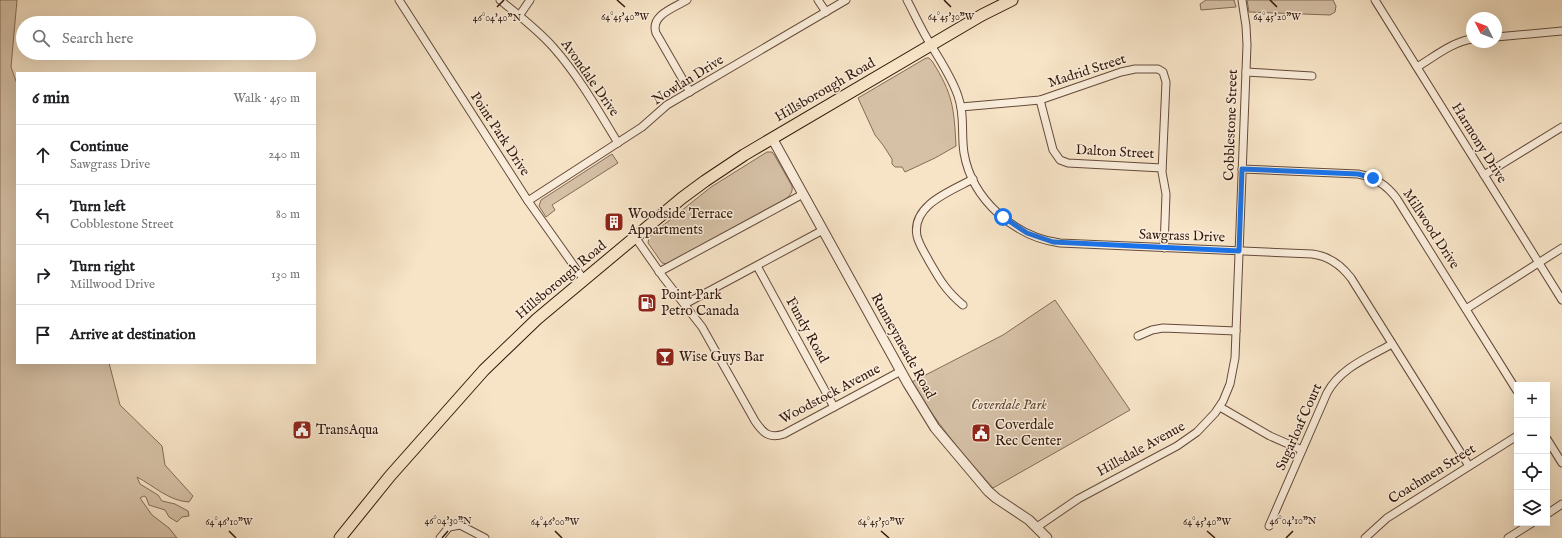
<!DOCTYPE html>
<html lang="en">
<head>
<meta charset="utf-8">
<style>
  :root { --surface:#fff; --page:#f2f2f2; --text:#202124; --muted:#757577; --line:#e0e0e0 }
  body { margin:0; font-family:"IM FELL English",serif; background:var(--page); color:var(--text) }
  .controls { position:absolute; right:12px; bottom:12px; display:grid; overflow:hidden; border-radius:0px; box-shadow:0 4px 16px #0002 }
  .controls button { width:36px; height:36px; display:grid; place-items:center; padding:0; border:0; border-bottom:1px solid var(--line); background:var(--surface); color:var(--text); font:20px sans-serif }
  .compass { position:absolute; left:1466px; top:12px; width:36px; height:36px; border-radius:50%; background:var(--surface); box-shadow:0 4px 16px #0002; rotate:312deg }
  .stop { position:absolute; width:12px; height:12px; margin:-9px; border:3px solid #1a73e8; border-radius:50%; background:#fff }
  .stop.end { background:#1a73e8; border-color:#fff; box-shadow:0 1px 4px #0008 }
  .list { margin:0; padding:0; list-style:none }
  h2 { display:flex; justify-content:space-between; align-items:center; height:52px; margin:0; padding:0 16px; font-size:17px }
  h2 small { font-size:13px; font-weight:400; color:var(--muted) }
  .list li { display:grid; grid-template-columns:26px 1fr auto; gap:12px; align-items:center; box-sizing:border-box; height:60px; padding:0 16px; border-top:1px solid var(--line) }
  .list b { display:block; font-size:15px; white-space:nowrap }
  .list p { margin:0; font-size:13px; white-space:nowrap; color:var(--muted) }
  .list em { font-size:13px; font-style:normal; color:var(--muted) }
  .icon { flex:none; width:22px; height:22px; fill:none; stroke:currentColor; stroke-width:2; stroke-linecap:round; stroke-linejoin:round }
  .map { position:relative; flex:none; width:1562px; height:538px; overflow:hidden }
  .search { position:absolute; background:var(--surface); box-shadow:0 4px 16px #0002; left:16px; top:16px; width:300px; height:44px; display:flex; align-items:center; gap:10px; box-sizing:border-box; padding:0 14px; border-radius:22px; color:var(--muted); font-size:15px }
  .panel { position:absolute; background:var(--surface); box-shadow:0 4px 16px #0002; left:16px; top:72px; width:300px; height:292px; border-radius:0px }
  .map>svg:first-child { display:block }
</style>
</head>
<body>
<div class="map">
<svg width="1562" height="538" viewBox="0 0 1562 538">
  <rect width="100%" height="100%" fill="#f7e4c7"/>
  <filter id="stains"><feTurbulence type="fractalNoise" baseFrequency=".005" numOctaves="4"/><feColorMatrix values="0 0 0 0 .2 0 0 0 0 .09 0 0 0 0 .02 0 0 0 .5 -.17"/></filter>
  <radialGradient id="worn" r=".72"><stop offset=".6" stop-color="#630" stop-opacity="0"/><stop offset="1" stop-color="#630" stop-opacity=".3"/></radialGradient>
  <!-- green -->
  <g fill="#d6c1a7" stroke="#846c58">
    <path d="M0,0H17L11,67L17,84V363H109L120,405L162,446L165,465L193,496L189,502C169,501 154,486 137,477L140,484L158,495L162,501L175,504L188,511L189,516L182,517L177,522L169,517L165,510L149,505L146,497L144,496L140,498L152,515L169,528L177,538H0Z"/>
    <path d="M1206,0H1234L1236,7L1201,10L1200,4Z"/>
    <path d="M1247,0H1333L1336,6L1335,12L1330,15L1249,12Z"/>
    <path d="M926,58H929L932,61C953,94 954,108 956,146L935,158L905,172L902,167H895L892,164V159L883,145L875,135L858,98Z"/>
    <path d="M767,152H772L775,156L792,186C794,195 785,199 778,205L667,264L662,263L648,243L649,237L651,235L711,187Z"/>
    <path d="M612,154L618,163L552,205L555,210L546,217L539,206L541,200Z"/>
    <path d="M1055,300L1130,410L993,488C963,454 934,421 912,382L1003,335Z"/>
  </g>
  <g fill="none" stroke-linecap="round" stroke-linejoin="round">
    <defs>
      <g id="minor">
        <path d="M399,0L528,201L584,280"/>
        <path d="M500,0C518,15 537,29 553,47C578,75 598,110 618,143"/>
        <path d="M687,0C674,8 650,15 656,33L690,92"/>
        <path d="M818,0L826,12"/>
        <path d="M907,0C915,15 922,31 931,45C941,62 952,78 958,96C965,115 961,134 964,153C972,200 1015,237 1060,243L1312,254C1329,256 1341,265 1351,278L1469,466"/>
        <path d="M1375,0L1562,300"/>
        <path d="M519,16L530,0"/>
        <path d="M1496,37L1562,31"/>
        <path d="M1417,67C1434,57 1452,42 1472,39"/>
        <path d="M1246,72L1312,76"/>
        <path d="M1040,100L1053,150L1060,160L1068,163L1162,168"/>
        <path d="M961,107L1040,100L1121,72L1135,69H1158L1163,72L1166,82L1162,172L1166,194L1164,248"/>
        <path d="M1242,169L1358,174C1375,177 1387,185 1397,199L1517,391"/>
        <path d="M1484,175L1562,127"/>
        <path d="M528,201L642,127L667,105L846,0"/>
        <path d="M635,237L663,277L702,327L755,421C763,433 769,439 784,434L901,371"/>
        <path d="M757,266L834,407"/>
        <path d="M659,272L803,194"/>
        <path d="M685,304L823,230"/>
        <path d="M963,305C946,291 940,280 929,261C925,253 919,245 917,236C911,205 951,191 973,179"/>
        <path d="M1466,309L1562,248"/>
        <path d="M1138,336L1152,330L1163,328L1236,331"/>
        <path d="M1220,407L1270,436L1302,450"/>
        <path d="M1547,439L1562,463"/>
        <path d="M1547,514L1562,504"/>
        <path d="M1269,526L1327,393C1340,368 1369,357 1392,344"/>
        <path d="M1037,527L1078,499L1177,446L1197,432L1215,413L1223,401L1230,384L1235,358L1247,45L1246,26L1242,0"/>
        <path d="M440,538L449,527L460,525L485,538"/>
        <path d="M1365,538L1387,518L1517,436"/>
        <path d="M1508,538L1532,523"/>
      </g>
      <path id="tertiary" d="M772,138L908,384L935,428L988,491L996,498L1029,520L1047,538"/>
      <path id="primary" d="M340,538L390,476L484,370L537,319L682,198L705,181L744,155L982,15L1012,0"/>
    </defs>
    <!-- minor casing -->
    <use href="#minor" stroke="#644a39" stroke-width="9"/>
    <!-- tertiary casing -->
    <use href="#tertiary" stroke="#644a39" stroke-width="11"/>
    <!-- primary casing -->
    <use href="#primary" stroke="#33170a" stroke-width="13"/>
    <!-- minor -->
    <use href="#minor" stroke="#faeddb" stroke-width="7"/>
    <!-- tertiary -->
    <use href="#tertiary" stroke="#faeddb" stroke-width="9"/>
    <!-- primary -->
    <use href="#primary" stroke="#f7e4c7" stroke-width="11"/>
  </g>
  <g fill="none" stroke-linecap="round" stroke-linejoin="round">
    <!-- route -->
    <path stroke="#1a73e8" stroke-width="5" d="M1003,217L1027,233L1053,242L1239,251L1242,169L1358,174L1373,178"/>
  </g>
  <!-- ticks -->
  <path fill="none" stroke="#33170a" stroke-width="1.5" d="M617,0L625,7M944,0L951,7M1270,0L1277,7M497,7L504,0M229,531L236,538M555,531L562,538M881,531L889,538M1207,531L1215,538M442,538L448,531M1286,538L1293,531"/>
  <!-- icons -->
  <defs>
    <symbol id="building-square" viewBox="-11 -11 22 22"><rect x="-9" y="-9" width="18" height="18" rx="4" fill="#8f2418" stroke="#faeddb"/><path d="M-4-6H4V6H1V3H-1V6H-4ZM-2.5-4.3h1.7v1.8h-1.7ZM.8-4.3h1.7v1.8H.8ZM-2.5-1h1.7V.8h-1.7ZM.8-1h1.7V.8H.8Z" fill="#fff"/></symbol>
    <symbol id="fuel-square" viewBox="-11 -11 22 22"><rect x="-9" y="-9" width="18" height="18" rx="4" fill="#8f2418" stroke="#faeddb"/><path d="M-5.5-6h7V0h2V4h1.3V-2.5L3-4.5l.8-.8L6-3V5H2.5V1h-1V6h-7ZM-4.2-4.7v3.2H.2V-4.7Z" fill="#fff"/></symbol>
    <symbol id="bar-square" viewBox="-11 -11 22 22"><rect x="-9" y="-9" width="18" height="18" rx="4" fill="#8f2418" stroke="#faeddb"/><path d="M-6-5H6L.8 .8V4.5H3.5V6h-7V4.5H-.8V.8Z" fill="#fff"/></symbol>
    <symbol id="civic-square" viewBox="-11 -11 22 22"><rect x="-9" y="-9" width="18" height="18" rx="4" fill="#8f2418" stroke="#faeddb"/><path d="M-.6-6.5H3V-4.5H.6V-3L4-1V1h2V6H-6V1h2V-1L-.6-3ZM-1.2 2.5V6h2.4V2.5Z" fill="#fff"/></symbol>
  </defs>
  <g fill-rule="evenodd">
    <use href="#building-square" x="603" y="211" width="22" height="22"/>
    <use href="#fuel-square" x="636" y="292" width="22" height="22"/>
    <use href="#bar-square" x="654" y="346" width="22" height="22"/>
    <use href="#civic-square" x="291" y="419" width="22" height="22"/>
    <use href="#civic-square" x="970" y="422" width="22" height="22"/>
  </g>
  <g text-anchor="middle" dominant-baseline="central" stroke-width="3" stroke-linejoin="round" paint-order="stroke">
    <!-- street labels -->
    <g font-size="14" fill="#33170a" stroke="#faeddb">
      <text transform="translate(1087 71) rotate(-18)">Madrid Street</text>
      <text transform="translate(590 78) rotate(55)">Avondale Drive</text>
      <text transform="translate(688 80) rotate(-32)">Nowlan Drive</text>
      <text transform="translate(825 90) rotate(-30)">Hillsborough Road</text>
      <text transform="translate(1231 125) rotate(-88)">Cobblestone Street</text>
      <text transform="translate(500 134) rotate(57)">Point Park Drive</text>
      <text transform="translate(1479 143) rotate(58)">Harmony Drive</text>
      <text transform="translate(1115 152) rotate(3)">Dalton Street</text>
      <text transform="translate(1431 229) rotate(57)">Millwood Drive</text>
      <text transform="translate(1182 236) rotate(2)">Sawgrass Drive</text>
      <text transform="translate(561 280) rotate(-40)">Hillsborough Road</text>
      <text transform="translate(807 330) rotate(61)">Fundy Road</text>
      <text transform="translate(903 346) rotate(61)">Runneymeade Road</text>
      <text transform="translate(830 394) rotate(-28)">Woodstock Avenue</text>
      <text transform="translate(1299 427) rotate(-66)">Sugarloaf Court</text>
      <text transform="translate(1141 449) rotate(-29)">Hillsdale Avenue</text>
      <text transform="translate(1432 474) rotate(-32)">Coachmen Street</text>
    </g>
    <!-- poi labels -->
    <g font-size="14" fill="#33170a" stroke="#faeddb" text-anchor="start">
      <text x="628" y="214">Woodside Terrace<tspan x="628" dy="16">Appartments</tspan></text>
      <text x="661" y="295">Point Park<tspan x="661" dy="16">Petro Canada</tspan></text>
      <text x="679" y="357">Wise Guys Bar</text>
      <text x="995" y="425">Coverdale<tspan x="995" dy="16">Rec Center</tspan></text>
      <text x="316" y="430">TransAqua</text>
    </g>
    <!-- park labels -->
    <g font-size="14" font-style="italic" fill="#644a39" stroke="#faeddb">
      <text x="1009" y="405">Coverdale Park</text>
    </g>
  </g>
  <g font-size="10" text-anchor="middle" fill="#33170a" stroke="#faeddb" stroke-width="3" stroke-linejoin="round" paint-order="stroke">
    <text x="625" y="20">64°45'40"W</text>
    <text x="951" y="20">64°45'30"W</text>
    <text x="1277" y="20">64°45'20"W</text>
    <text x="497" y="21">46°04'40"N</text>
    <text x="448" y="524">46°04'30"N</text>
    <text x="1293" y="524">46°04'10"N</text>
    <text x="229" y="525">64°46'10"W</text>
    <text x="555" y="525">64°46'00"W</text>
    <text x="881" y="525">64°45'50"W</text>
    <text x="1207" y="525">64°45'40"W</text>
  </g>
  <rect width="100%" height="100%" filter="url(#stains)"/>
  <rect width="100%" height="100%" fill="url(#worn)"/>
</svg>
<div class="controls">
<button>+</button>
<button>−</button>
<button><svg class="icon" aria-label="locate" viewBox="0 0 24 24"><circle cx="12" cy="12" r="6"/><path d="M12 2v4M12 18v4M2 12h4M18 12h4"/></svg></button>
<button><svg class="icon" aria-label="layers" viewBox="0 0 24 24"><path d="M12 4l9 5-9 5-9-5zM3 14l9 5 9-5"/></svg></button>
</div>
<svg class="compass" viewBox="-18 -18 36 36"><path d="M0-13l5 13h-10z" fill="#e53935"/><path d="M0 13l5-13h-10z" fill="#757577"/></svg>
<div class="stop" style="left:1003px;top:217px"></div>
<div class="stop end" style="left:1373px;top:178px"></div>
<div class="search"><svg class="icon" aria-label="search" viewBox="0 0 24 24"><circle cx="10" cy="10" r="6"/><path d="M15 15l6 6"/></svg>Search here</div>
<section class="panel">
<h2>6 min<small>Walk · 450 m</small></h2>
<ul class="list">
<li><svg class="icon" aria-label="ahead" viewBox="0 0 24 24"><path d="M12 20V5M6 11l6-6 6 6"/></svg><div><b>Continue</b><p>Sawgrass Drive</p></div><em>240 m</em></li>
<li><svg class="icon" aria-label="left" viewBox="0 0 24 24"><path d="M17 20v-9H6M10 6l-5 5 5 5"/></svg><div><b>Turn left</b><p>Cobblestone Street</p></div><em>80 m</em></li>
<li><svg class="icon" aria-label="right" viewBox="0 0 24 24"><path d="M7 20v-9h11M14 6l5 5-5 5"/></svg><div><b>Turn right</b><p>Millwood Drive</p></div><em>130 m</em></li>
<li><svg class="icon" aria-label="arrive" viewBox="0 0 24 24"><path d="M6 21V4h12l-3 4 3 4H6"/></svg><div><b>Arrive at destination</b></div></li>
</ul>
</section>
</div>
</body>
</html>
